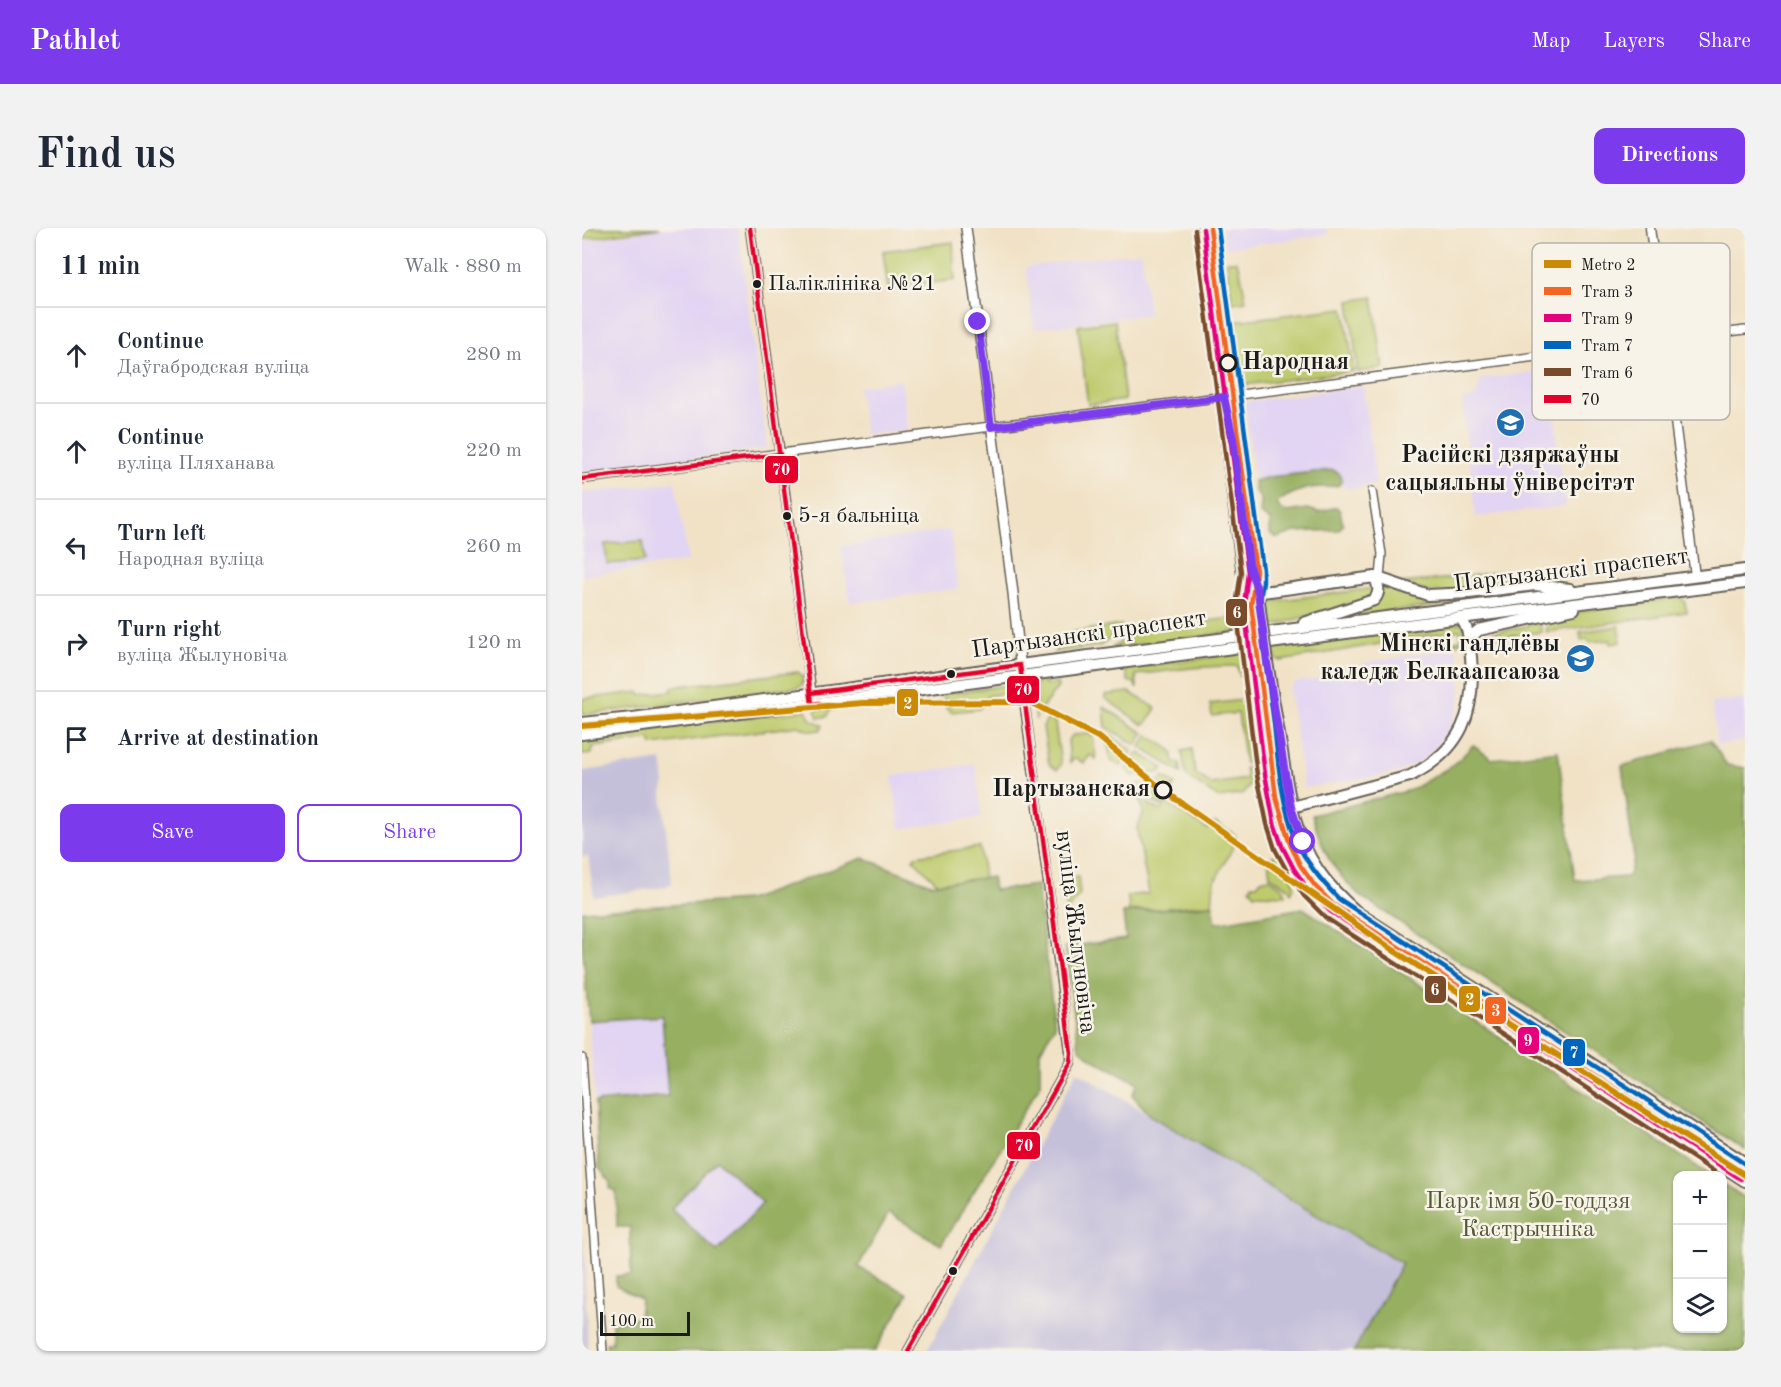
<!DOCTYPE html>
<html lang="en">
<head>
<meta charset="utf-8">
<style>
  :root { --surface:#fff; --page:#f2f2f3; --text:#1f2937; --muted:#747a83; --line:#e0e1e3; --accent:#7c3aed }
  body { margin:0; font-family:"Old Standard TT",serif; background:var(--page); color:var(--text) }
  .controls { position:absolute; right:18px; bottom:18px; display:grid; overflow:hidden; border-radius:12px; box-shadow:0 2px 4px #0004 }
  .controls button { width:54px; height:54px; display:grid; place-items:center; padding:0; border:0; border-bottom:2px solid var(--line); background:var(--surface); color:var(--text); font:30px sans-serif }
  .scale { position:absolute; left:18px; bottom:15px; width:90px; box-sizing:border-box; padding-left:6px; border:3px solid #1c1c1c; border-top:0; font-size:16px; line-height:21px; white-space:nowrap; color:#1c1c1c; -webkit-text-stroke:4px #f7f3e8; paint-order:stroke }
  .stop { position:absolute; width:18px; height:18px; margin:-14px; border:4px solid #7c3aed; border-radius:50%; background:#fff }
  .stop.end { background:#7c3aed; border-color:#fff; box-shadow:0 2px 6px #0008 }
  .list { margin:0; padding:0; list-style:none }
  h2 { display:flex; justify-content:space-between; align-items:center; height:78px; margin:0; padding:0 24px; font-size:26px }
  h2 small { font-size:20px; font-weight:400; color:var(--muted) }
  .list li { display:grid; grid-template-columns:39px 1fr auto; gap:18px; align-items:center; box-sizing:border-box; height:96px; padding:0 24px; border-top:2px solid var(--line) }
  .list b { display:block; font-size:22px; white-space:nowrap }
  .list p { margin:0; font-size:20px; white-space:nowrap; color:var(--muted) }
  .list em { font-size:20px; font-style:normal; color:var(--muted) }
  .actions { display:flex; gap:12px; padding:18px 24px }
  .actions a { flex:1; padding:14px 0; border:2px solid var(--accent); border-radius:12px; text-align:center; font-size:21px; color:var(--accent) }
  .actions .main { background:var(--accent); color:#fff }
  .icon { flex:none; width:33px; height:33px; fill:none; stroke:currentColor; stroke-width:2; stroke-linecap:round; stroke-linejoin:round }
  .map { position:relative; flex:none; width:1163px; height:1123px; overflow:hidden; border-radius:12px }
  header { display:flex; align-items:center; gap:36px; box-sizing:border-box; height:84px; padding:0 30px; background:var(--accent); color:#fff }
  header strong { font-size:28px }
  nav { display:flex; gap:33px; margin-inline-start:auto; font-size:21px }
  .intro { display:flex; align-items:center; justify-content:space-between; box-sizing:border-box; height:144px; padding:0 36px }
  h1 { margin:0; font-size:42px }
  .button { padding:15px 27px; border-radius:12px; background:var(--accent); color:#fff; font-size:21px; font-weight:700 }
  main { display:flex; gap:36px; padding:0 36px }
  aside { flex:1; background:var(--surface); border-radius:12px; box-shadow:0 2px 4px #0004 }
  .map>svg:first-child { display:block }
</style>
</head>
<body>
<header>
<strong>Pathlet</strong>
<nav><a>Map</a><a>Layers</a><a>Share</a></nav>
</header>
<div class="intro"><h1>Find us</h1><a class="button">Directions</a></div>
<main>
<aside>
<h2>11 min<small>Walk · 880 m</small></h2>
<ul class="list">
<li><svg class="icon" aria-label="ahead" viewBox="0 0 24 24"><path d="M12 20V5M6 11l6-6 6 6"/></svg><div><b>Continue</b><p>Даўгабродская вуліца</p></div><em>280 m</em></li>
<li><svg class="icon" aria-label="ahead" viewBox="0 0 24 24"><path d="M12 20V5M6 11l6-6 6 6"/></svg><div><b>Continue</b><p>вуліца Пляханава</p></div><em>220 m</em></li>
<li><svg class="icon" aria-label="left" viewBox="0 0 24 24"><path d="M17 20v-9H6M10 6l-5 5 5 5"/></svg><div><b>Turn left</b><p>Народная вуліца</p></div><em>260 m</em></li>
<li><svg class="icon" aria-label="right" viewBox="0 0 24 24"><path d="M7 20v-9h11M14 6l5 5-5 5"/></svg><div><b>Turn right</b><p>вуліца Жылуновіча</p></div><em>120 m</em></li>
<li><svg class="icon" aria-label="arrive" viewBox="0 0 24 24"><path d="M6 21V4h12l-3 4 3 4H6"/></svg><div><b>Arrive at destination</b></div></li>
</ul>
<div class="actions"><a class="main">Save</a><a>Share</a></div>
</aside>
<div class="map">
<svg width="1163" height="1123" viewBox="0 0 1163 1123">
  <rect width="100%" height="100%" fill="#f7f3e8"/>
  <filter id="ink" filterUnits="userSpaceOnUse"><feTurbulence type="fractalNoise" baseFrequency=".0167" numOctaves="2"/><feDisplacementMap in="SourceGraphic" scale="12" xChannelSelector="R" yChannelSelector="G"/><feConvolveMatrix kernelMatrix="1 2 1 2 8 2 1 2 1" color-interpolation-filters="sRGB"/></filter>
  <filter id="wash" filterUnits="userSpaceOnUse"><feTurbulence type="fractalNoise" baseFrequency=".008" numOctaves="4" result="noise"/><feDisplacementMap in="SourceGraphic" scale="24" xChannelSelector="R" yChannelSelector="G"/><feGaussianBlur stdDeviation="1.35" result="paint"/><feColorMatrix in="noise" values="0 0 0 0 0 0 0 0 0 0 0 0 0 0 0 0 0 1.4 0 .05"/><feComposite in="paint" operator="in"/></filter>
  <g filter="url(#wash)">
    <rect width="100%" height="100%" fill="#f1e2c6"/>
    <!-- built -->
    <g fill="#e2d4f3">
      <path d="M83,0H156L185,220L0,245V13Z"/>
      <path d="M640,0H745L746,6L643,20Z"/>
      <path d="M559,24L567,86L452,101L444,39Z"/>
      <path d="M967,143L983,278L894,289L880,172L893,170L900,150Z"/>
      <path d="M319,152L326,202L283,207L276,159Z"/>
      <path d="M781,158L794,256L765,261L752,250L674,261L663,174Z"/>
      <path d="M93,254L106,333L0,348V265Z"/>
      <path d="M368,302L376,361L268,375L259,318Z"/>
      <path d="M875,420L879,463L877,475L867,501L853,521L835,535L817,544L722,560L707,461L714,454L782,444L781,435Z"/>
      <path d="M1163,471V513L1135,517L1130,475Z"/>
      <path d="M393,536L400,589L318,601L310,548Z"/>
      <path d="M80,787L86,868L13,874L7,793Z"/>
      <path d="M135,932L181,975L135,1024L89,981Z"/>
    </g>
    <!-- industrial -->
    <g fill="#c5c0da">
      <path d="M80,532L83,555L80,566L90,655L82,659L12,669L6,628L0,629V543Z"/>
      <path d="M495,843L736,988L820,1035L772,1123H345Z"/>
      <path d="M0,1001L4,1043L3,1055L6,1123H0Z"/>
    </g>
    <!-- green -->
    <g fill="#becb6d" stroke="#6d7444" stroke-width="1.5">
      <path d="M0,0H78L0,11Z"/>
      <path d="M371,14C372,26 371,39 373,52L306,60L301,23Z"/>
      <path d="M645,33H654L657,37L664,73L650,75Z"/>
      <path d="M791,69L801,140L776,144L767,73Z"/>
      <path d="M762,80L772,143L662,157L654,93Z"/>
      <path d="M533,93L543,172L506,177L496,98Z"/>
      <path d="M61,313L63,333L25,336L23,316Z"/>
      <path d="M947,340L950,351L948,354L889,363L888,348Z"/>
      <path d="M881,349L884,363L846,364L820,355Z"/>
      <path d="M807,358L856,372L952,363L956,366L752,390L790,378L801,360Z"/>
      <path d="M793,360V365L784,371L687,399L685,374Z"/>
      <path d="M1098,369L1102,372L1105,384L965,404L964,400L970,392L998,383Z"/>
      <path d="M658,389L660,403L530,420L549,407L562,401Z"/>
      <path d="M949,394L958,396L959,404L891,413L893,408L945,398Z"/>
      <path d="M876,395L881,396L885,414L827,422L825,420L826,417L864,410L867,414L879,412L878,402L699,433L690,430L693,429L689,420Z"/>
      <path d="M539,397L540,401L518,418L472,424L490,404Z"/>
      <path d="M1037,398L1039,414L1029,416L1028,412L1007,414L1006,411L999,412L998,404Z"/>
      <path d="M664,424L665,436L658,448L655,438C621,437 587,443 554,447L555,460H554L553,455L546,453L543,441Z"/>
      <path d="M216,444L221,449V456L216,459L0,487V471L57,464L58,467L90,463V459Z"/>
      <path d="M474,451L463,453V457L475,455L476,459L459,481V488L457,479L454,480V492L451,459L457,453Z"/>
      <path d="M425,457L435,461L438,478L425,469L432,468L431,464L406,468L397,481L369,484L364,479L361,466L248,482L246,488L236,490L233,481L339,466L375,464Z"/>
      <path d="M547,464L574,480L564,496L562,495L561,497L523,470V467Z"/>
      <path d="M660,472L668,534L663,535L656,485L630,488L628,476Z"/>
      <path d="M522,479L562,505L554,517L524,499Z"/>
      <path d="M224,482L229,492L241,497L238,502L228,503L216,498L70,517L68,511L11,519L10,526L0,527V510Z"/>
      <path d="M466,490L473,495L479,536L475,542L467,536L461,499Z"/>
      <path d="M506,506L511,509L514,531L508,527L502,535L493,530L488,535L486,512L491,507Z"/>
      <path d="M525,506L549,521L550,524L539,538L528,532Z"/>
      <path d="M566,507L590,523L592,535H598L599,545L558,519Z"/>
      <path d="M610,521L613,545L629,556L665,551L663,540L669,539L671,551L661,566L637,570L604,548L600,523Z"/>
      <path d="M557,525L581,540L578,544L551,548L544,541L554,526Z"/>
      <path d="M581,549L593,556L579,578L554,563L553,558L559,555L563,557L566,554L570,556L572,552L577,555Z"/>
      <path d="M556,570L579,583L584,575L625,601L631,595H634L653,607L654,613L632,655L630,676L547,683L546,668L567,665L555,601L562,583Z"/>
      <path d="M398,619L402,650L355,655L331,631L333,628Z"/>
      <path d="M697,625C704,637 718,653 709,665L707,660L688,648L686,631Z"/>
      <path d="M496,649L498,666L485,683L480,651Z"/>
      <path d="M687,650L701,660L704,667L673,666L668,660L670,657H675L679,652Z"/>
    </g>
    <!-- forest -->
    <g fill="#96af60" stroke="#59663e" stroke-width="1.5" fill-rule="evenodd">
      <path d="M751,242L757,245L760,252L757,257C747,260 737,258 727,260C720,261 699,270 695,275L698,281L705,284L726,281L736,284L755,279L758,283L761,297L756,302L713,304L695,310L688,306V292L678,286L679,272L673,262L672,253L687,249Z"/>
      <path d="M1128,512L1145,537L1163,540V922L778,668C749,640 741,625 730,587L829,562L863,542L879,530L891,517L910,531L976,523L993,652L1044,649L1047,647L1052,629L1040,538Z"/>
      <path d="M281,630L349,656L410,649L412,662L455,657L473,798L458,823V857L359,1017L307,985L276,1039L326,1066L293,1123H25L24,1115H30V1095L57,1089L59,1071L34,1058V1048L49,1047L48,999H35L34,962L28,961V953L17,940L13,874L86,868L80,788L7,793L0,713V683L166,672ZM135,932L181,975L135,1024L89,981Z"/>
      <path d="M631,677L634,695L721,680L1128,947L1096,948V1100H1140L1141,956L1163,970V1123H772L820,1035L736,988L568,887L550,867L556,855L514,833L497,820L483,719L544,711L541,685Z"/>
    </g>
  </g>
  <g filter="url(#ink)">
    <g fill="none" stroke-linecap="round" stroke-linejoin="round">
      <defs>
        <g id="minor">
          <path d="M1083,112L1163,102"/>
          <path d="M790,263L800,326L798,350"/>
          <path d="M0,830L21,1123"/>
        </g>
        <g id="tertiary">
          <path d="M168,0L230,469"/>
          <path d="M1068,0L1113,348"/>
          <path d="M0,251L1083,112"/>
          <path d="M326,1123L488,835V823L439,448"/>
        </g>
        <g id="secondary">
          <path d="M384,0L431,365L439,443"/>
          <path d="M620,0L643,175L651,210L668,341L676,364"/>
          <path d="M643,192V212L663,372"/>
        </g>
        <g id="primary">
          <path d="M676,364L679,391"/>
          <path d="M665,393L663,372L673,365L793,349L846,367L887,365L953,357L988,361"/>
          <path d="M722,395L792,372C799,364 796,358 793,349"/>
          <path d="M887,410L897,402L992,381"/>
          <path d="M685,434C690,464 695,494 700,524C706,565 712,607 736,642C747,658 761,672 776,685L1163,935"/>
          <path d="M672,435C680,523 673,620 747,682L1163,953"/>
          <path d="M0,495L51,490L438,437L1163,342"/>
          <path d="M0,506L878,390L1163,355"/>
          <path d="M687,585L828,548C880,522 894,484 889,429C887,415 888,400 878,390"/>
        </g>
      </defs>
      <!-- minor casing -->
      <use href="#minor" stroke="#676158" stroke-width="10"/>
      <!-- tertiary casing -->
      <use href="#tertiary" stroke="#676158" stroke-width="11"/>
      <!-- secondary casing -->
      <use href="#secondary" stroke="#676158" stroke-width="12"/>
      <!-- primary casing -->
      <use href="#primary" stroke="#676158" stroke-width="14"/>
      <!-- minor -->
      <use href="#minor" stroke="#fff" stroke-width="7"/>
      <!-- tertiary -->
      <use href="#tertiary" stroke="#fff" stroke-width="8"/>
      <!-- secondary -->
      <use href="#secondary" stroke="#fff" stroke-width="9"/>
      <!-- primary -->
      <use href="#primary" stroke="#fff" stroke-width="10"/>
      <defs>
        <g id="primary-bridge">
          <path d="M679,391L685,434"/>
          <path d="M665,393L672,435"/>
        </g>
      </defs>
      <!-- primary-bridge casing -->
      <use href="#primary-bridge" stroke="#676158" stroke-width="14" stroke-linecap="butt"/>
      <!-- primary-bridge -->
      <use href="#primary-bridge" stroke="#fff" stroke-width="10"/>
      <defs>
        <g id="bus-1">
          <path d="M168,0L230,476L237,475"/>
          <path d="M0,251L198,226"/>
          <path d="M229,465L438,437L489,825L488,835L326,1123"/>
        </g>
      </defs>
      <!-- bus-1 casing -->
      <use href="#bus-1" stroke="#f7f3e8" stroke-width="9"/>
      <!-- bus-1 -->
      <use href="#bus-1" stroke="#e4002b" stroke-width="4.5"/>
      <defs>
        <path id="tram-1" d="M628,0L674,343L669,376L694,569L708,616L718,637L733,658L752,677L1163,945"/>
        <path id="tram-2" d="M621,1L666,344L662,377L683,546L692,595L700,618L712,641L727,663L748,683L1159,951"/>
        <path id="tram-3" d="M636,0L681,342V354L677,376C682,416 687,455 692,495C696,534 699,575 714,612C724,635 739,653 757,671L1163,936"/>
        <path id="tram-4" d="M613,2L659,344L654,378L675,547L685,596L693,621L706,645L722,668L744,690L1139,948"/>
      </defs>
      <!-- tram-1 casing -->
      <use href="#tram-1" stroke="#f7f3e8" stroke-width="9"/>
      <!-- tram-2 casing -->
      <use href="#tram-2" stroke="#f7f3e8" stroke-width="9"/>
      <!-- tram-3 casing -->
      <use href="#tram-3" stroke="#f7f3e8" stroke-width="9"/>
      <!-- tram-4 casing -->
      <use href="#tram-4" stroke="#f7f3e8" stroke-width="9"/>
      <!-- tram-1 -->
      <use href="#tram-1" stroke="#f26522" stroke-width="4.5"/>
      <!-- tram-2 -->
      <use href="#tram-2" stroke="#e5007d" stroke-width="4.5"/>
      <!-- tram-3 -->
      <use href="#tram-3" stroke="#0065bd" stroke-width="4.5"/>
      <!-- tram-4 -->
      <use href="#tram-4" stroke="#7a4b2a" stroke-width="4.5"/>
      <defs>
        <path id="metro-1" d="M0,498L281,475L448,474L518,510L581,562L814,724L1163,947"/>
      </defs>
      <!-- metro-1 casing -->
      <use href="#metro-1" stroke="#f7f3e8" stroke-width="10"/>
      <!-- metro-1 -->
      <use href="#metro-1" stroke="#cb8a06" stroke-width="6"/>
    </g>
  </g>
  <g fill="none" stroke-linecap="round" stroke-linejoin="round" filter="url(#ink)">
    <!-- route -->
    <path stroke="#7c3aed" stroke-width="8" d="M396,94L409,199L642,169L651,210L668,341L676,364L685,434L704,551L709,579L721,614"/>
  </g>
  <!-- icons -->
  <defs>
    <symbol id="university-disc" viewBox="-11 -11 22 22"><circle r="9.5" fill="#1f6fb2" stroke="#f7f3e8"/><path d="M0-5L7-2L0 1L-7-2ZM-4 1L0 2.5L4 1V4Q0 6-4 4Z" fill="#fff"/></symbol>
  </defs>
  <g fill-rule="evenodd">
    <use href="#university-disc" x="912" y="178" width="33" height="33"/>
    <use href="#university-disc" x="982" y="414" width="33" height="33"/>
  </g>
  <!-- markers -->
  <g fill="#1c1c1c" stroke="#f7f3e8" stroke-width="2">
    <circle cx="175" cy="56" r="5"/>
    <circle cx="205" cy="288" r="5"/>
    <circle cx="369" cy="446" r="5"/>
    <circle cx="371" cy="1043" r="5"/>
  </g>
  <g fill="#f7f3e8" stroke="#1c1c1c" stroke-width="3">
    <circle cx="646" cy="135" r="8"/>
    <circle cx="581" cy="562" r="8"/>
  </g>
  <g text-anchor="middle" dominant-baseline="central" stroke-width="5" stroke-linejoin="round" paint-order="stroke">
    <!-- bus labels -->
    <g font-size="22" fill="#1c1c1c" stroke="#f7f3e8" text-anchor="start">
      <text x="186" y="56">Паліклініка №21</text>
      <text x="216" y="288">5-я бальніца</text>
    </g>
    <!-- stop labels -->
    <g font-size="24" font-weight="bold" fill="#1c1c1c" stroke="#f7f3e8" text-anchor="start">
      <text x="660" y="135">Народная</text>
      <text x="568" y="562" text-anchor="end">Партызанская</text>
    </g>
    <!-- poi labels -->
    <g font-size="24" font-weight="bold" fill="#1c1c1c" stroke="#f7f3e8">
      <text x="928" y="228">Расійскі дзяржаўны<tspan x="928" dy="28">сацыяльны ўніверсітэт</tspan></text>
      <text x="978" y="417" text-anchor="end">Мінскі гандлёвы<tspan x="978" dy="28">каледж Белкаапсаюза</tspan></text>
    </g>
    <!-- street labels -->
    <g font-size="24" fill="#1c1c1c" stroke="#f7f3e8">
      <text transform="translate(989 343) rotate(-7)">Партызанскі праспект</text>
      <text transform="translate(507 407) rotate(-8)">Партызанскі праспект</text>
      <text transform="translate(493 704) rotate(83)">вуліца Жылуновіча</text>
    </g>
    <!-- park labels -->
    <g font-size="24" fill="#555938" stroke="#f7f3e8">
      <text x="946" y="974">Парк імя 50-годдзя<tspan x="946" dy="28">Кастрычніка</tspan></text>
    </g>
  </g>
  <!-- legend -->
  <rect x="950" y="15" width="198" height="177" rx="9" fill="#f7f3e8" stroke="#b5b2ab" stroke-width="1.5"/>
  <rect x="962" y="32" width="27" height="8" fill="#cb8a06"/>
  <rect x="962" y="59" width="27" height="8" fill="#f26522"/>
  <rect x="962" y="86" width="27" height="8" fill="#e5007d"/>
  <rect x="962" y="113" width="27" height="8" fill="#0065bd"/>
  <rect x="962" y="140" width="27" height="8" fill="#7a4b2a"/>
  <rect x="962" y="167" width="27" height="8" fill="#e4002b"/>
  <g font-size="16" fill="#1c1c1c">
    <text x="999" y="42">Metro 2</text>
    <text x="999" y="69">Tram 3</text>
    <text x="999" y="96">Tram 9</text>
    <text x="999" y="123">Tram 7</text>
    <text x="999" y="150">Tram 6</text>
    <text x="999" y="177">70</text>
  </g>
  <g stroke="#f7f3e8" stroke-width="2">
    <rect x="182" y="227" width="35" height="29" rx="6" fill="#e4002b"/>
    <rect x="643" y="370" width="23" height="29" rx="6" fill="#7a4b2a"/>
    <rect x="424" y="447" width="34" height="29" rx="6" fill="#e4002b"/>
    <rect x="314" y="460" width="23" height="29" rx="6" fill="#cb8a06"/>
    <rect x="842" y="747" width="23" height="29" rx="6" fill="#7a4b2a"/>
    <rect x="876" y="757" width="23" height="28" rx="6" fill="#cb8a06"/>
    <rect x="902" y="768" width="23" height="29" rx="6" fill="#f26522"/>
    <rect x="935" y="798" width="23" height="29" rx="6" fill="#e5007d"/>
    <rect x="980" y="810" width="24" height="29" rx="6" fill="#0065bd"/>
    <rect x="424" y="903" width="35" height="29" rx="6" fill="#e4002b"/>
  </g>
  <g font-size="16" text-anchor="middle" font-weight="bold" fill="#fff">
    <text x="199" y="247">70</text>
    <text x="655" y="390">6</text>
    <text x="441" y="467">70</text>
    <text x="326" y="481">2</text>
    <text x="853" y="767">6</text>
    <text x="888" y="777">2</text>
    <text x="914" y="788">3</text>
    <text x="946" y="818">9</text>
    <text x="992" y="830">7</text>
    <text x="442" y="923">70</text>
  </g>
</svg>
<div class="controls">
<button>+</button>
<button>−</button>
<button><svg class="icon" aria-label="layers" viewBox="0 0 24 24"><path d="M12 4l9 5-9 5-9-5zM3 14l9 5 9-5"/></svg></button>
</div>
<div class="scale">100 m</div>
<div class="stop" style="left:721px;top:614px"></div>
<div class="stop end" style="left:396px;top:94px"></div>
</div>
</main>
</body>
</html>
